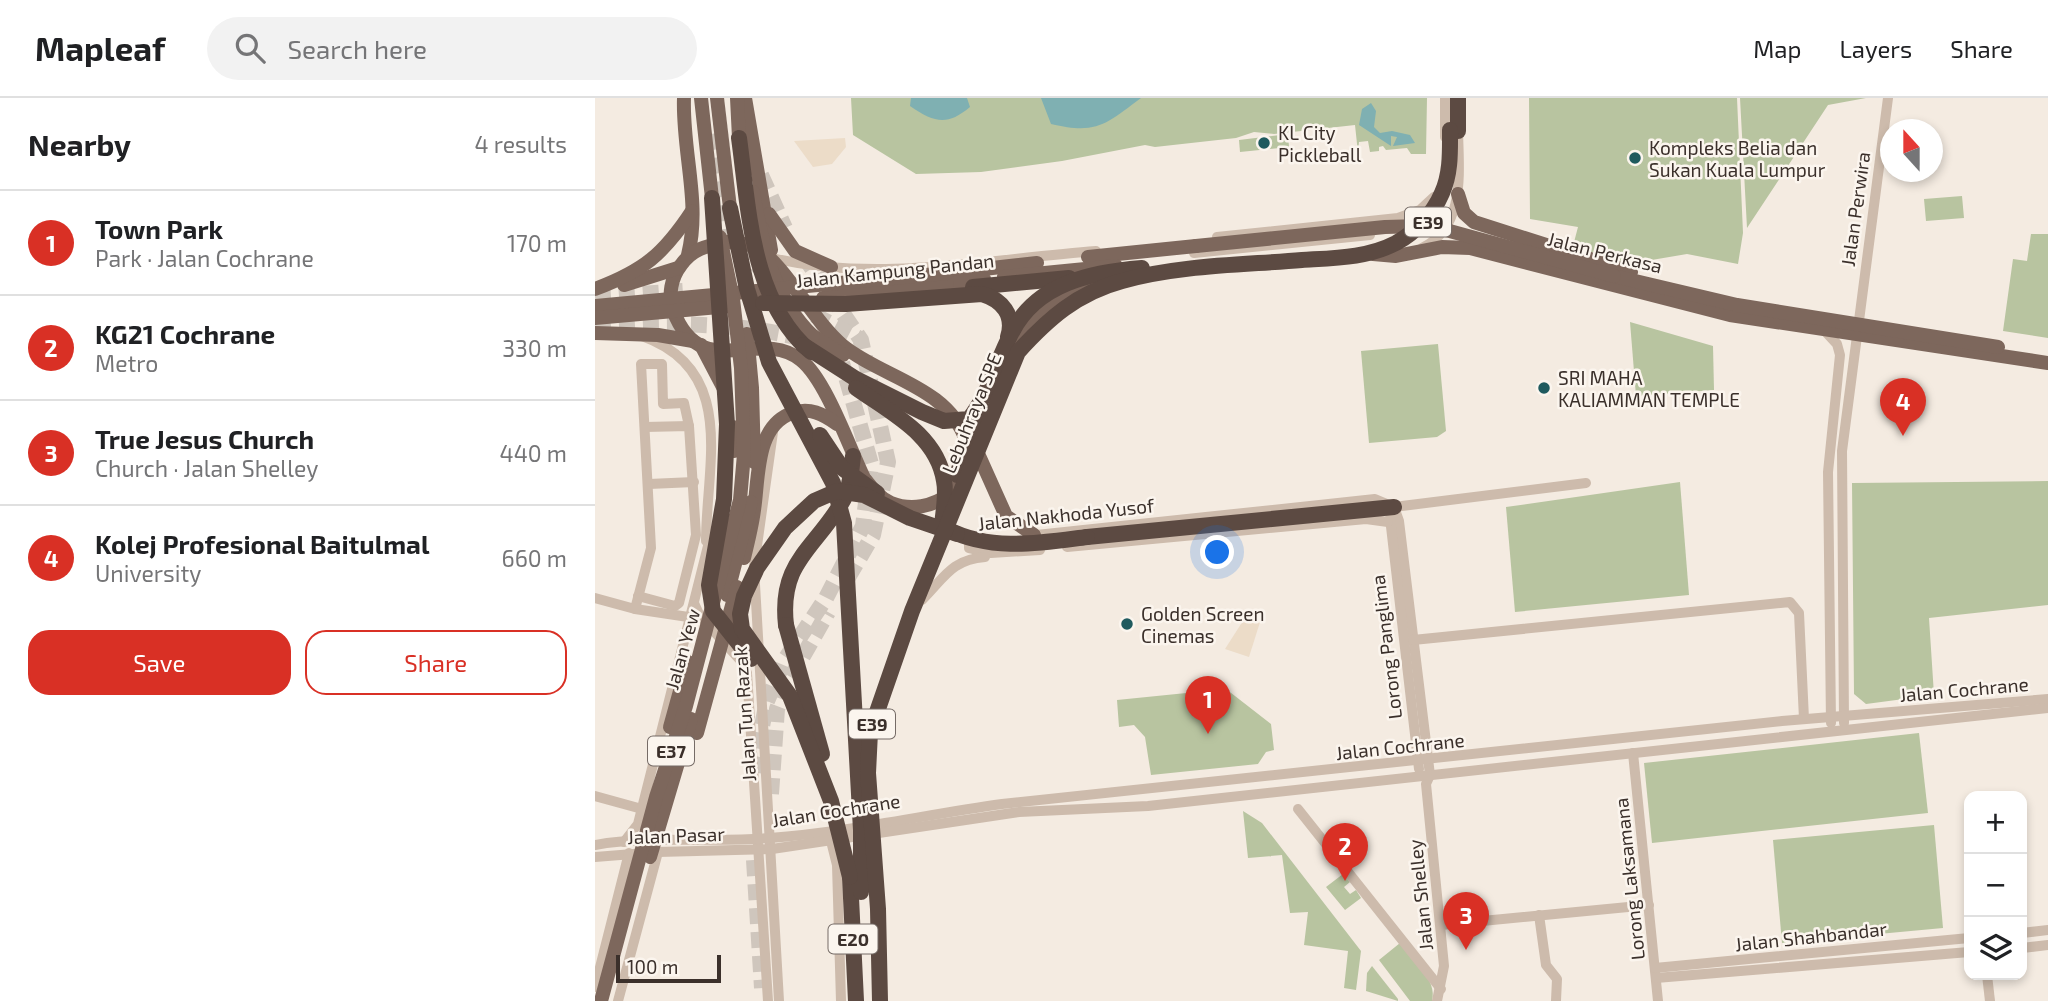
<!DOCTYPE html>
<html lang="en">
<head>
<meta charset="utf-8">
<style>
  :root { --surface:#fff; --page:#f2f2f2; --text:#202124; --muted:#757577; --line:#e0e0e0; --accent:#d93025 }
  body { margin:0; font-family:"Exo 2",sans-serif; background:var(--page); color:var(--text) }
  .controls { position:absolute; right:21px; bottom:21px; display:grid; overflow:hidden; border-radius:14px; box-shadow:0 4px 10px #0003 }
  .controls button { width:63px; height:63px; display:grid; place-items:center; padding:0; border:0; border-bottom:2px solid var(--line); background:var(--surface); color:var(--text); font:35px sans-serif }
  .compass { position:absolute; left:1285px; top:21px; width:63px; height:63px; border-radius:50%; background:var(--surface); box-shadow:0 4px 10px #0003; rotate:339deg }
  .scale { position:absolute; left:21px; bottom:18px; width:105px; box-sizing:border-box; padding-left:7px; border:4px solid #3b302b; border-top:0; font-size:19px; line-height:24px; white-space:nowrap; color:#3b302b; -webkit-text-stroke:5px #fbf5ee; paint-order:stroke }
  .you { position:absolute; left:623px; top:455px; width:24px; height:24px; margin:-18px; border:5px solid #fff; border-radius:50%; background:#1a73e8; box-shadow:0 0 0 10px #1a73e833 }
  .badge { display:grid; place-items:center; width:46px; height:46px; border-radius:50%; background:var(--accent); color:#fff; font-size:23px; font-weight:700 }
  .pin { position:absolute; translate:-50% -58px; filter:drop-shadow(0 2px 4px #0008) }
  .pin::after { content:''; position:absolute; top:37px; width:24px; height:21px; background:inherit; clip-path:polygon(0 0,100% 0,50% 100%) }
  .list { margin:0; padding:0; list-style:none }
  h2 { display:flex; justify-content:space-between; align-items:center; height:91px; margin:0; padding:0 28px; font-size:30px }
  h2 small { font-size:23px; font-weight:400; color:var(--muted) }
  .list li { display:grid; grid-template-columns:46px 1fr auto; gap:21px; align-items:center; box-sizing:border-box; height:105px; padding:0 28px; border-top:2px solid var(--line) }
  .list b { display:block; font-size:26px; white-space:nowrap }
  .list p { margin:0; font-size:23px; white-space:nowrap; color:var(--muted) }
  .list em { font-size:23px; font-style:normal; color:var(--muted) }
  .actions { display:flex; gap:14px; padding:21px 28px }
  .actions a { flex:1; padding:16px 0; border:2px solid var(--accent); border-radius:21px; text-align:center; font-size:24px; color:var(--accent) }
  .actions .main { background:var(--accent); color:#fff }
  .icon { flex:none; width:38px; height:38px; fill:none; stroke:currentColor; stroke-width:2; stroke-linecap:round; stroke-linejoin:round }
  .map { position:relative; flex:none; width:1453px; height:903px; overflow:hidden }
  header { display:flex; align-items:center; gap:42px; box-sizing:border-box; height:98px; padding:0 35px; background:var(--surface); border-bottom:2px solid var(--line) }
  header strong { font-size:33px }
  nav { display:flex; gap:38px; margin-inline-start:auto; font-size:24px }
  .search { width:490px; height:63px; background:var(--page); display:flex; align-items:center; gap:18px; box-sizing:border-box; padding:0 24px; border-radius:38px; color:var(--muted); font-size:26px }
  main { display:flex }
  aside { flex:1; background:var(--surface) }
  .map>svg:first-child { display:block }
</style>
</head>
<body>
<header>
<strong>Mapleaf</strong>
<div class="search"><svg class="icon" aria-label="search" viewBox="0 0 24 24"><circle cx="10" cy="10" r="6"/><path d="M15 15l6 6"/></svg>Search here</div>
<nav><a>Map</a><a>Layers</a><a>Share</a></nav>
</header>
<main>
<aside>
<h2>Nearby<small>4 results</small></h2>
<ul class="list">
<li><span class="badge">1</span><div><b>Town Park</b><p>Park · Jalan Cochrane</p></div><em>170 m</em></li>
<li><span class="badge">2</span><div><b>KG21 Cochrane</b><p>Metro</p></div><em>330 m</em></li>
<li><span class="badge">3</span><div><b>True Jesus Church</b><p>Church · Jalan Shelley</p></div><em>440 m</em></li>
<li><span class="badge">4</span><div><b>Kolej Profesional Baitulmal</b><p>University</p></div><em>660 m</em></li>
</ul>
<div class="actions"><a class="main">Save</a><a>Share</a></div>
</aside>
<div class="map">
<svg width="1453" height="903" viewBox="0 0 1453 903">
  <rect width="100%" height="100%" fill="#f4ebe1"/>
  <!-- green -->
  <g fill="#b8c4a0">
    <path d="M256,0H832L831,56H816L812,50L791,52L788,48L784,49V53L775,54L773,43L764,44L763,55L760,27L679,36L659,34L641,40L560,49L550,47L467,63L386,74L321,76L258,37Z"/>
    <path d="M934,0H1142L1148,135L1143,166L1092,156L1033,166L978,148L983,129L935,121Z"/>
    <path d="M1145,0H1271L1233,7L1152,130Z"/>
    <path d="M693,36L694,49L645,54L644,42Z"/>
    <path d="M1367,98L1369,120L1331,123L1329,101Z"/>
    <path d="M1436,136H1453V240L1408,233L1418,161L1432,163Z"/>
    <path d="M1035,224L1118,248L1119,292L1041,298Z"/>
    <path d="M843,246L851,333L842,339L774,345L766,253Z"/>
    <path d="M1453,383V507L1334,520L1339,597L1271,606L1259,596L1257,385Z"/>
    <path d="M1085,384L1094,497L920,514L911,409Z"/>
    <path d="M631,591L676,626L679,652L671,654L663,666L556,677L550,639L539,627L524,629L522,602Z"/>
    <path d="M1324,635L1333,715L1057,745L1049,665Z"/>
    <path d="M648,713L667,725L766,853L761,892L749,890L753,853L709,847L713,814L695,815L687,757L653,760Z"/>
    <path d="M1339,727L1348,830L1187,845L1178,742Z"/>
    <path d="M748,776L755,784L749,789L755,796L761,792L766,800L750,812L731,789Z"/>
    <path d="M805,845C817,861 843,882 837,903H815L784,862Z"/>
    <path d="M777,868L803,901V903L771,893L772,875Z"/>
  </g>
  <!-- plaza -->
  <g fill="#ecdcc8">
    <path d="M250,40L251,49L237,66L218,69L199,43Z"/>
    <path d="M653,515L666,521L654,559L630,551Z"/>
  </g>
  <!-- water -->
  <g fill="#7fb0b2">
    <path d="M316,0H372L375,9C352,28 340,25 315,8Z"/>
    <path d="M446,0H546C511,26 502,37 456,26Z"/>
    <path d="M776,5L781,13L779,29L785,35L797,33L815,37L820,45L798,48L802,39L796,38V48L764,27L767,11Z"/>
  </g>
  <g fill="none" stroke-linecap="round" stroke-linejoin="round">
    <!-- highway-tunnel -->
    <g stroke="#cfc6bd" stroke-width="16" stroke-dasharray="16 8" stroke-linecap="butt">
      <path d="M116,36L131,136L170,175"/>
      <path d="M166,77L190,130"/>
      <path d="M208,157L266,242L293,364L278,437L251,483"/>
      <path d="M0,199L88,193"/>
      <path d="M219,217L265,241"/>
      <path d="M0,230C71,224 141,224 210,241"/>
      <path d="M158,674L172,603L189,563L231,500L268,428L276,366L247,265"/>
      <path d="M176,696L182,611L191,588L233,514"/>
      <path d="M159,762L167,890"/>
    </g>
    <!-- minor -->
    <g stroke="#cdbbac" stroke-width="10">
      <path d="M850,39V0"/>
      <path d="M622,139L803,120L825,112L839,99"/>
      <path d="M827,150C873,127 863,70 863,27"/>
      <path d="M599,155L775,137"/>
      <path d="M177,160C283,185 394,161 501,153"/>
      <path d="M1230,233L1242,246L1245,257L1233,374L1236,625"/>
      <path d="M47,238C143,272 111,367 111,443"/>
      <path d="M178,334L159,469L184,903"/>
      <path d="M54,386L99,384"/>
      <path d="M799,409L804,423L835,677L831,686L849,868L842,903"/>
      <path d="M795,420L824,671"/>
      <path d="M432,438L780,401L799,409L991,385"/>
      <path d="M384,442L374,445V450L396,455L445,452"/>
      <path d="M472,449L771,421L793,424"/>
      <path d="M43,498L80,508L84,505L101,437L94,328L50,329"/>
      <path d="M0,500L40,511L100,520"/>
      <path d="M327,502C350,479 356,462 390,459"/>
      <path d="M99,505L105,518L148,565L152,575L173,903"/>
      <path d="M40,511L56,450L46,266H67L68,306L89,305L94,328"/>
      <path d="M818,542L1195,504L1204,515L1209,621"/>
      <path d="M1249,625L1247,353L1293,0"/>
      <path d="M1038,655L1063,903"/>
      <path d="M0,698L47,711"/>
      <path d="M703,711L846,891"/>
      <path d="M236,743L242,767L246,903"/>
      <path d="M29,744L43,726L116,436"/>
      <path d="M0,747C57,737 118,745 175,740C253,734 329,717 407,706L1187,623L1453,601"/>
      <path d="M0,759L63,754L177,751L424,714L553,708L1453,610"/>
      <path d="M944,817L951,867L962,881L961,903"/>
      <path d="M846,827L1054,807"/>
      <path d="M1427,835L1453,832"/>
      <path d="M1427,850L1453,847"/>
      <path d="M1060,870L1374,840"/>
      <path d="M1392,877L1395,903"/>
      <path d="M1061,880L1374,854"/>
      <path d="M0,889L34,755"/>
      <path d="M23,903L63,754"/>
    </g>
    <!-- major -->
    <g stroke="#7d675c" stroke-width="14">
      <path d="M89,0C87,53 106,105 93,157"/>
      <path d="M106,0L117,100"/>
      <path d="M122,0L135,110"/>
      <path d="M150,0L176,152"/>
      <path d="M863,96L869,115L879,124L1036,174"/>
      <path d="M174,116L200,153L236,169"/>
      <path d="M132,144C140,145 151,145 158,148C189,163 216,221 247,247C287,280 352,288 371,342C385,387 336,421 296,405C284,400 276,389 269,380C254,349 231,282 206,262C163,228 106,287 78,212C73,197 76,180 86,167C98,150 112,148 132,144Z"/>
      <path d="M778,156L801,158L847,149L875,150L1135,217L1453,265"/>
      <path d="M493,159L601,148"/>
      <path d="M352,175L442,165"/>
      <path d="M1019,178L1142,207L1403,249"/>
      <path d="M409,179L521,168"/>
      <path d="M352,186L389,181"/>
      <path d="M29,187L83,170"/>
      <path d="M0,191C48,173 68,157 97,113"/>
      <path d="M0,235L63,237L98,243"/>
      <path d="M218,238L248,257"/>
      <path d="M106,247L128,289"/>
      <path d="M420,254C437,216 465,196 504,187"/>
      <path d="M138,329L139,353"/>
      <path d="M381,351L411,418L439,437"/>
      <path d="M149,460C153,444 157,428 159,412C164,380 160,328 197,315C215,309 228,316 242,326"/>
    </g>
    <!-- highway -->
    <g stroke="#5c4a42" stroke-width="16">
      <path d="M863,0V33"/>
      <path d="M492,439L799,409"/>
      <path d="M191,527C184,465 218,452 246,406C255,392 256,375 258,358"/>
      <path d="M255,779L261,903"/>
    </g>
    <!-- major-bridge -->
    <g stroke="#7d675c" stroke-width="14">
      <path d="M142,0L144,40L148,50"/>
      <path d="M158,94C167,146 178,200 218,238"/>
      <path d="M601,148L790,129L826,128L851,132L1019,178"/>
      <path d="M228,200L352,186"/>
      <path d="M0,208L352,175"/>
      <path d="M0,220L135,208"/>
      <path d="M152,236L157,290L159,364"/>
      <path d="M132,497L156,404"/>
      <path d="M75,629L93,564"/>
      <path d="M102,635L142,489"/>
      <path d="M55,759L96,621"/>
      <path d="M6,903L61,699L91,608L145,402L149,356L146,270L138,201L125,139"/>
    </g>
    <!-- highway-bridge -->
    <g stroke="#5c4a42" stroke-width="16">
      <path d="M144,40C154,112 156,203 216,254"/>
      <path d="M117,100L132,326L129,401L114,487L118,513L156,561"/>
      <path d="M135,110L152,191L174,264L238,385L249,425L266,732V794"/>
      <path d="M378,189L474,180"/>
      <path d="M168,205L251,206L387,196C407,202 420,217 413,239"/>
      <path d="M208,247L261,281L327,314L349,323L374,321C395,295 401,263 417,234C442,185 497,174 547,170"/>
      <path d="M261,290C296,315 342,337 349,383C352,397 348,414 347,428"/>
      <path d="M225,337L247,370L282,395"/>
      <path d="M362,377L385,312"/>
      <path d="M352,431C397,454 445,445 492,439"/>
      <path d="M191,527L227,656"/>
      <path d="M255,779L236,703L195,598L147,531L145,516L149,498L162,470L190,430L219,403L242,393L269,397L315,420L362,436"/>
      <path d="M285,903L283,811L273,675L275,634L317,513L423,254C453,221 482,195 527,183C584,167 648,167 707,162C739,160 772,160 801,145C821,134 838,116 847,95C856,75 855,53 855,32"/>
    </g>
  </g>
  <!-- markers -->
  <g fill="#1f5a5e" stroke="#fbf5ee" stroke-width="2.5">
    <circle cx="669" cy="45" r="7"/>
    <circle cx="1040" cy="60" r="7"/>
    <circle cx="949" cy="290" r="7"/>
    <circle cx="532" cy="526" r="7"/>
  </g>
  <g text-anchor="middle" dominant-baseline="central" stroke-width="5" stroke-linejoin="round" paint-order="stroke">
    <!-- shield labels -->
    <g fill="#fbf5ee" stroke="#756b66" stroke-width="2">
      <rect x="810" y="109.5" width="46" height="29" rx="5"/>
      <rect x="254" y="611.5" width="46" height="29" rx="5"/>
      <rect x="53" y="638.5" width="46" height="29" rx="5"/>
      <rect x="233.5" y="826.5" width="49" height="29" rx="5"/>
    </g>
    <g font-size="18" font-weight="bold" fill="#3b302b">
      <text x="833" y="124">E39</text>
      <text x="277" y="626">E39</text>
      <text x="76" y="653">E37</text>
      <text x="258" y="841">E20</text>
    </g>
    <!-- poi labels -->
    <g font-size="19" fill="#3b302b" stroke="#fbf5ee" text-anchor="start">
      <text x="683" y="34">KL City<tspan x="683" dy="22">Pickleball</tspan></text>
      <text x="1054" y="49">Kompleks Belia dan<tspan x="1054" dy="22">Sukan Kuala Lumpur</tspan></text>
      <text x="963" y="279">SRI MAHA<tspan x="963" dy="22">KALIAMMAN TEMPLE</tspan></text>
      <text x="546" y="515">Golden Screen<tspan x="546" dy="22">Cinemas</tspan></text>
    </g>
    <!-- street labels -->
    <g font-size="19" fill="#3b302b" stroke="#fbf5ee">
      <text transform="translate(1260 111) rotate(-82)">Jalan Perwira</text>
      <text transform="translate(1010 154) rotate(14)">Jalan Perkasa</text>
      <text transform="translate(300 172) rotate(-6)">Jalan Kampung Pandan</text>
      <text transform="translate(376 315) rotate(-68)">Lebuhraya SPE</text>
      <text transform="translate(471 416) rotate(-6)">Jalan Nakhoda Yusof</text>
      <text transform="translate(791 549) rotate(-97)">Lorong Panglima</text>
      <text transform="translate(87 551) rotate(-74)">Jalan Yew</text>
      <text transform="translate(1369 591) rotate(-5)">Jalan Cochrane</text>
      <text transform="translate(149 616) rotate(-94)">Jalan Tun Razak</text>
      <text transform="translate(805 648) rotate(-6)">Jalan Cochrane</text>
      <text transform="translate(241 712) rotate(-9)">Jalan Cochrane</text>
      <text transform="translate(81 737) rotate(-2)">Jalan Pasar</text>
      <text transform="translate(1034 781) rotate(-96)">Lorong Laksamana</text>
      <text transform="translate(825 797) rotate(-96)">Jalan Shelley</text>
      <text transform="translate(1216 838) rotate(-6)">Jalan Shahbandar</text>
    </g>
  </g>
</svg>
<div class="controls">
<button>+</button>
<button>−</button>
<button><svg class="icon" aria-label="layers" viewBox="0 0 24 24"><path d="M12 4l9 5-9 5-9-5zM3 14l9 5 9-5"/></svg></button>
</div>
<svg class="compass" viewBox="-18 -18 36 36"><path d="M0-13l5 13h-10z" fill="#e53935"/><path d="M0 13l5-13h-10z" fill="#757577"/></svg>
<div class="scale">100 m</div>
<div class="you"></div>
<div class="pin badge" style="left:613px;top:636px">1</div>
<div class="pin badge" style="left:750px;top:783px">2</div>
<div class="pin badge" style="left:871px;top:852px">3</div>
<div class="pin badge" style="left:1308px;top:338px">4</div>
</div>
</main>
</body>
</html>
